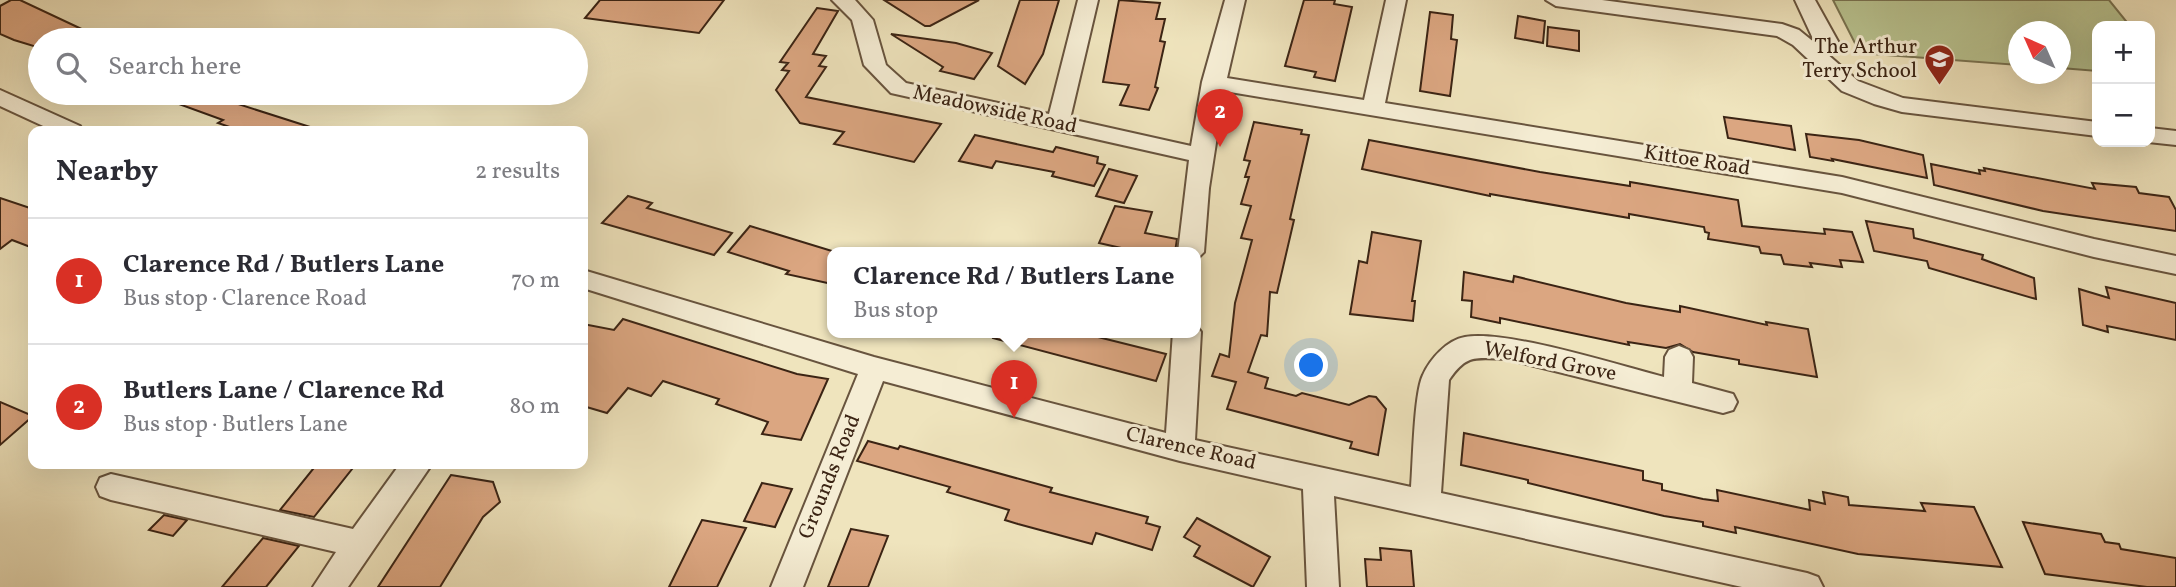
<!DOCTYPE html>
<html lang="en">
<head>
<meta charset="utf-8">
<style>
  :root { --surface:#fff; --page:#f7f7f7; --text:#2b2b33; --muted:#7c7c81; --line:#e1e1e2; --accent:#d93025 }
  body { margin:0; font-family:Vollkorn,serif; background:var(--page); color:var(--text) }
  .controls { position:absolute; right:21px; top:21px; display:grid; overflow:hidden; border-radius:14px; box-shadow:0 7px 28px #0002 }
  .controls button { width:63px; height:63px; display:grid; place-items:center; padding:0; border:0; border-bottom:2px solid var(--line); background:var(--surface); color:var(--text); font:35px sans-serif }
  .compass { position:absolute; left:2008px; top:21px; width:63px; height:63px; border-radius:50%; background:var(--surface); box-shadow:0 7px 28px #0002; rotate:315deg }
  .you { position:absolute; left:1312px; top:366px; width:24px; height:24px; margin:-18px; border:5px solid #fff; border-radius:50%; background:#1a73e8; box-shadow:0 0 0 10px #1a73e833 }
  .badge { display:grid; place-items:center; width:46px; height:46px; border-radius:50%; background:var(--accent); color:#fff; font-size:23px; font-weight:700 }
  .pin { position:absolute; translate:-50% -58px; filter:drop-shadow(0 2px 4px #0008) }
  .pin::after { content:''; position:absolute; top:37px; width:24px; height:21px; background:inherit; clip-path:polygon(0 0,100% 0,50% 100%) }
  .popup { position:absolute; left:827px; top:247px; width:374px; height:91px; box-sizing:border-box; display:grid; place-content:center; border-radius:14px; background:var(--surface); filter:drop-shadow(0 2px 5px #0005); font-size:23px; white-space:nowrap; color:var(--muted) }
  .popup b { font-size:26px; color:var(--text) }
  .popup::after { content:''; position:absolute; left:50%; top:100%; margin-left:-14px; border:14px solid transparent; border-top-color:var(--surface) }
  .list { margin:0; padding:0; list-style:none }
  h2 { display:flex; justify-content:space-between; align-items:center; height:91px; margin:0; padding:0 28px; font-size:30px }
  h2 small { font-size:23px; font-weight:400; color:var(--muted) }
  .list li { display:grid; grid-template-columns:46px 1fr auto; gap:21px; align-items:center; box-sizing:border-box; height:126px; padding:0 28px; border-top:2px solid var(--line) }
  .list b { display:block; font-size:26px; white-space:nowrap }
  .list p { margin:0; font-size:23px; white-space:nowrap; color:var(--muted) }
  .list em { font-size:23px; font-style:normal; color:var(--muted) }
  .icon { flex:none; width:38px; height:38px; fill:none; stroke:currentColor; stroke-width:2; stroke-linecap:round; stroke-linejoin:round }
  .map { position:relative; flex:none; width:2176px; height:587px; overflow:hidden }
  .search { position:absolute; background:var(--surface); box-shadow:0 7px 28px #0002; left:28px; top:28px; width:560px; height:77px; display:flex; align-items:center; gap:18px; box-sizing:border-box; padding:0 24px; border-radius:38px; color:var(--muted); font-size:26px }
  .panel { position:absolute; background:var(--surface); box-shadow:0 7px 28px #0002; left:28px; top:126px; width:560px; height:343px; border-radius:14px }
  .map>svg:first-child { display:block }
</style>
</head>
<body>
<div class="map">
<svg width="2176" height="587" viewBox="0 0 2176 587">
  <rect width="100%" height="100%" fill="#efe4bd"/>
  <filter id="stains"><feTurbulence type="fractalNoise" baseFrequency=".00286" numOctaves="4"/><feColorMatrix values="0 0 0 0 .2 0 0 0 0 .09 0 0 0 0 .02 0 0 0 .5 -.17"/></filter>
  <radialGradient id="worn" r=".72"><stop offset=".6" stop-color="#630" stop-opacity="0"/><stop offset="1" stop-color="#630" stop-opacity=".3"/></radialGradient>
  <!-- green -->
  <path fill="#b9c491" stroke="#7a7452" stroke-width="2" d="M1833,0H2109L2130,26H2097V71L2061,68L2060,32H2018V65L1860,53Z"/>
  <!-- building -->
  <g fill="#dba681" stroke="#3b2414" stroke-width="2">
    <path d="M11,0H20L105,40H40V48L14,40L0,34V6Z"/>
    <path d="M600,0H724L699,33L585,18Z"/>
    <path d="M884,0H979L930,26H925Z"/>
    <path d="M1020,0H1059L1043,54L1025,84L998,66Z"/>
    <path d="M1119,0L1160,3L1156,19H1165L1160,41L1165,42L1155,87L1158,88L1149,110L1120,105L1129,85L1103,82Z"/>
    <path d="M1304,0H1335L1334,4L1352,7L1335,81L1314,77L1316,72L1285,66Z"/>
    <path d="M817,8L838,11L813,54L826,56L819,66L826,67L806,97L941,124L914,162L834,144L844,132L800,123L776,90L789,71L782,70L788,63L780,62Z"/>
    <path d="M1430,12L1453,15L1451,39L1457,40L1450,96L1420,91Z"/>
    <path d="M1518,16L1545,21L1543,43L1515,38Z"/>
    <path d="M1548,27L1579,31V51L1547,46Z"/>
    <path d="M891,34L956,43L992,53L974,79L940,71L943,67Z"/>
    <path d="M155,93H255L238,104L310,127L309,131H241L218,123L223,120L154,95Z"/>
    <path d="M1724,117L1791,126L1795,150L1728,138Z"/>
    <path d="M1254,122L1302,130L1301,134L1309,135L1290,219L1294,220L1277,293L1270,292L1267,336L1261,335L1248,372L1268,378L1265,388L1296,396L1302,393L1349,405L1369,396L1376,397L1386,409L1378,455L1350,448L1352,442L1227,409L1236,382L1212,376L1220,354L1229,357L1235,303L1252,240L1241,238L1251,206L1241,204L1249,177H1245L1250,161L1244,160Z"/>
    <path d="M1806,134L1859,140L1923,155L1927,178L1832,159L1833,161L1810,157Z"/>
    <path d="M975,135L1053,152L1056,147L1098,157L1097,163L1105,165L1094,186L1052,176L1054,172L996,161L992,168L959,161Z"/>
    <path d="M1369,140L1540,172L1630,186V182L1738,200L1742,226L1825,234L1824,229L1852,232L1863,262L1840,260L1842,267L1810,263L1812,267L1784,264L1781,255L1761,253L1759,247L1708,239L1709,233L1705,232L1704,227L1629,214V218L1490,194V196L1362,169Z"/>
    <path d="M1931,164L1980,174L1979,170L1985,171L1984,168L2095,189L2092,183L2136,187L2139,193L2169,197L2176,210V231L2043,211L1934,185Z"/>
    <path d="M1109,169L1137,176L1124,203L1096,196Z"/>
    <path d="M628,196L652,203L647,208L732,233L714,255L602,223Z"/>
    <path d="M0,198L33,209V248L12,240L0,249Z"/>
    <path d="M1115,206L1152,212L1145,233L1177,239L1175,252H1139L1099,243Z"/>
    <path d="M1866,221L1913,229L1914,238L1983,255L1982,259L2034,278L2036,299L1929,268L1927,261L1874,251Z"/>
    <path d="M750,226L832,251V284L786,274L789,271L728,252Z"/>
    <path d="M1372,232L1421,241L1412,301H1415L1413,321L1350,314L1359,261L1367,263Z"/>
    <path d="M1464,272L1513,282L1514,276L1626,303L1680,312V306L1767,325L1766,322L1808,329L1817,377L1739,364V360L1693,352L1680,344L1666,348L1628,342L1629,345L1500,318V323L1471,317L1472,301L1462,300Z"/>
    <path d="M2106,287L2176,303V340L2107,326L2108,332L2083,325L2079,289L2109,298Z"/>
    <path d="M623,319L797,374L828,379L801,440L762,434L768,422L716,404L719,399L663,381L651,396L628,388L607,413L583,406V324L614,330Z"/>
    <path d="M994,332H1078L1166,354L1156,381L993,338Z"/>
    <path d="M0,402L33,416L0,445Z"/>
    <path d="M1464,433L1643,471V480L1662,484V490L1703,499L1718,501L1717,490L1810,510L1809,500L1825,504L1823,492L1848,497L1849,505L1925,511L1921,503L1974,507L2002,567L1858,554L1735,527L1736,533L1703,526V522L1664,516L1528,483V480L1461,465Z"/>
    <path d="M868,441L898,449L900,446L1052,488L1050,492L1148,517L1146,523L1160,527L1152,550L1096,533L1092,544L1018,524L1005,520L1009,510L947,492L950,487L857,461Z"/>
    <path d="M317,464H356L314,517L280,510Z"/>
    <path d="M451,475L493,482L500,502L483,517L440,587H378Z"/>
    <path d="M762,483L792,489L775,527L744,521Z"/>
    <path d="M164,515L187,520L173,536L149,530Z"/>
    <path d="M1197,518L1270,557L1253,587L1194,556L1200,546L1184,537Z"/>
    <path d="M702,520L746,528L717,587H669Z"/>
    <path d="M2023,522L2101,534L2105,542L2119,544L2121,549L2176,558V587H2147L2045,574Z"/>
    <path d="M851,529L888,536L868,587H828Z"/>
    <path d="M263,538L299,546L266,587H222Z"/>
    <path d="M1380,548L1411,551L1414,587H1367L1365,559L1381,560Z"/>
  </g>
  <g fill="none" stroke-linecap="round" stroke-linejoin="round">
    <defs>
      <g id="minor">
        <path d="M832,0H855L873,20L886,65L906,83L1049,114L1078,0H1098L1070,119L1191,146L1202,82L1225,0H1245L1227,78L1364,100L1386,0H1406L1385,103L1842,177L2094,239L2176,256V274L2094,257L1842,193L1224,91L1209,188L1204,252L1196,260V252H1178L1189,160L891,93L864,65L852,20Z"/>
        <path d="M1546,0H1602L1782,24L1799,30L1815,43L1795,0H1815L1840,45L1826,53L1858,81L1903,98L2097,122V136L1902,112L1874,104L1842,91L1793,45L1777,36L1556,6Z"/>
        <path d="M0,90L80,126L83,131H54L0,106Z"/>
        <path d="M2150,128L2176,131V145L2148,142Z"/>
        <path d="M583,270L874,357L1166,433L1173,332H1196V325L1201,332L1195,440L1411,487C1413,463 1414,393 1423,375C1430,359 1447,340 1465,337C1508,330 1618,365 1664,377L1665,357L1669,350L1679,346L1689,350L1693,357L1692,383L1733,394L1737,402L1733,410L1723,413L1506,359C1477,358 1467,353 1449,380L1441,493L1807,573L1818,577L1823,587H1742L1334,496L1339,587H1307L1303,489L1180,461L883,381L803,587H771L858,374L583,288Z"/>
        <path d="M400,464H432L348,587H313L336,552L111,500L100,496L96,487L100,478L111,474L353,529Z"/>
      </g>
    </defs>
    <!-- minor casing -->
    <use href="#minor" stroke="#68543e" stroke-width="4"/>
    <!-- minor -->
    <use href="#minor" fill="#f5edd4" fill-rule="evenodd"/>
  </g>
  <!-- icons -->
  <defs>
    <symbol id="school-pin" viewBox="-11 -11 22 30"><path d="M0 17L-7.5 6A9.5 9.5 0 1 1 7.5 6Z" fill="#8f2418" stroke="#f5edd4"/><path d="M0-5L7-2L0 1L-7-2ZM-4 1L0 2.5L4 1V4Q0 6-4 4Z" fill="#fff"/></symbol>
  </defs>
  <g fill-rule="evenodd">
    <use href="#school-pin" x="1922" y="42" width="35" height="47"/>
  </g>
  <g text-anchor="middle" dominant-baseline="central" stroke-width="6" stroke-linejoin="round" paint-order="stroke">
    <!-- poi labels -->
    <g font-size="21" fill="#3b2414" stroke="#f5edd4" text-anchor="end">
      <text x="1917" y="47">The Arthur<tspan x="1917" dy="24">Terry School</tspan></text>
    </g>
    <!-- street labels -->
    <g font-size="21" fill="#3b2414" stroke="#f5edd4">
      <text transform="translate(995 110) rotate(12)">Meadowside Road</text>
      <text transform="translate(1697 161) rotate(9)">Kittoe Road</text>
      <text transform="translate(1550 362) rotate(11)">Welford Grove</text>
      <text transform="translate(1191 449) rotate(13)">Clarence Road</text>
      <text transform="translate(830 477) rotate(-68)">Grounds Road</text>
    </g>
  </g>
  <rect width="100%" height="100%" filter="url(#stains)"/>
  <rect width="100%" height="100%" fill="url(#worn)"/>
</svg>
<div class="controls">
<button>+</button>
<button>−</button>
</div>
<svg class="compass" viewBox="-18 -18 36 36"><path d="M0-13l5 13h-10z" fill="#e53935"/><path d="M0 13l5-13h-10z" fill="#7c7c81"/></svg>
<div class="you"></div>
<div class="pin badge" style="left:1014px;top:418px">1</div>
<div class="popup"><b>Clarence Rd / Butlers Lane</b>Bus stop</div>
<div class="pin badge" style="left:1220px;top:147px">2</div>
<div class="search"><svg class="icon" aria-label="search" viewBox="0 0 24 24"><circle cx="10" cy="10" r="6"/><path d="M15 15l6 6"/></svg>Search here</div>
<section class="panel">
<h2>Nearby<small>2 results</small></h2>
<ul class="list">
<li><span class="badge">1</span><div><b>Clarence Rd / Butlers Lane</b><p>Bus stop · Clarence Road</p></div><em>70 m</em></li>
<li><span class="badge">2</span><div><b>Butlers Lane / Clarence Rd</b><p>Bus stop · Butlers Lane</p></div><em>80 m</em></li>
</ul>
</section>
</div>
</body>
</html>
